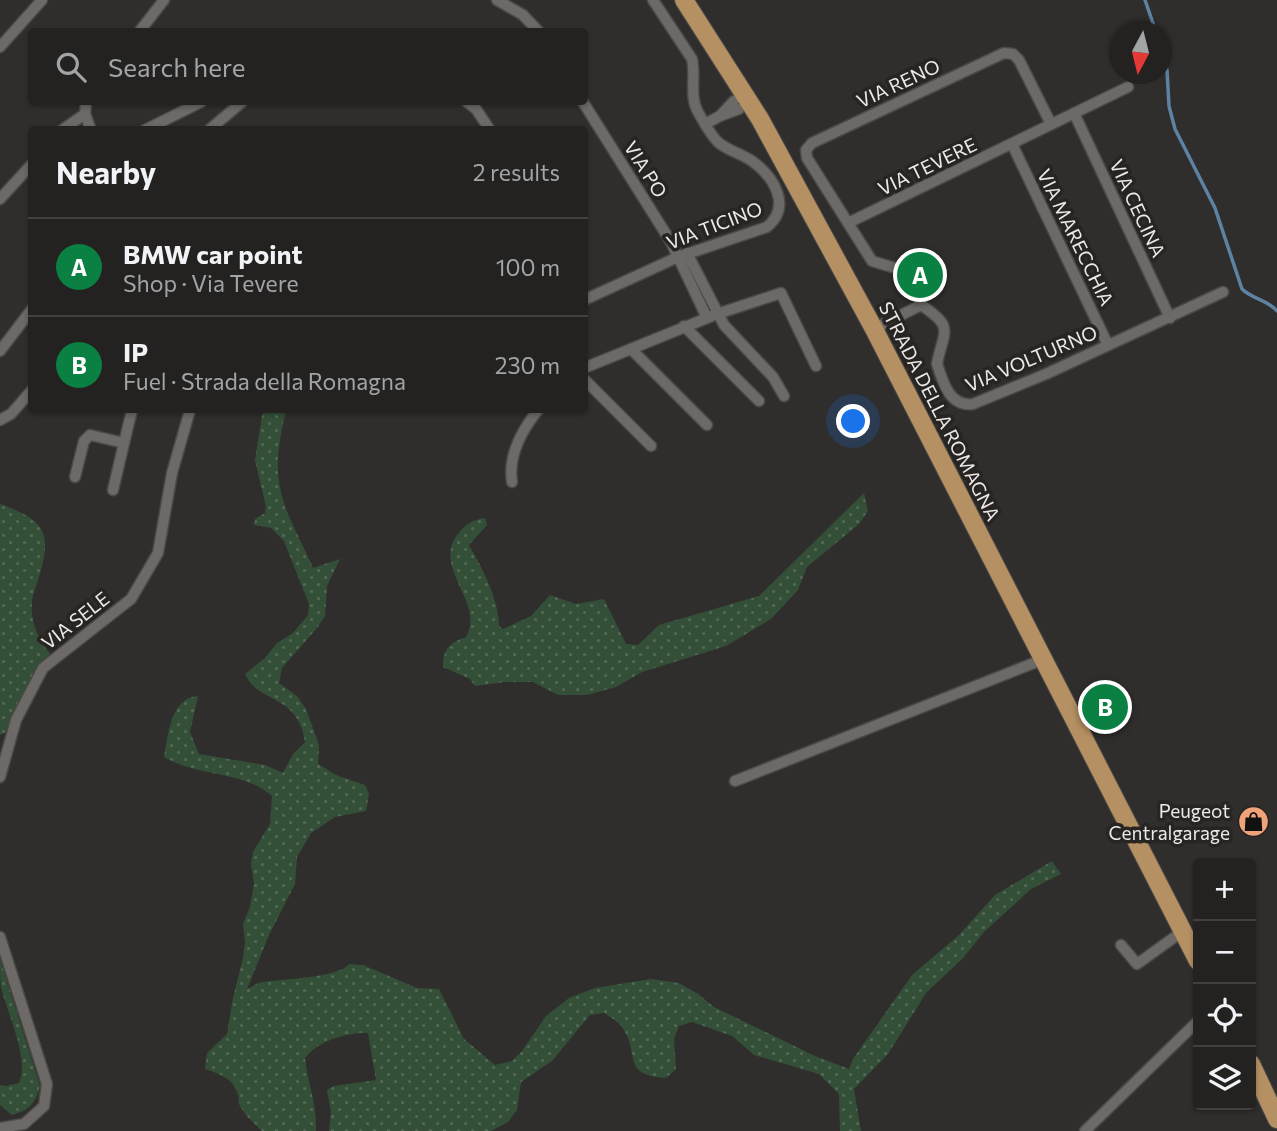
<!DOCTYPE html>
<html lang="en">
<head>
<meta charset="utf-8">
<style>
  :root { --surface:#242221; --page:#2c2a2a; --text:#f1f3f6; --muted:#a3a4a5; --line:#413f3f; --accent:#0b8043 }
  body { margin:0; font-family:Commissioner,sans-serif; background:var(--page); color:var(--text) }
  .controls { position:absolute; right:21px; bottom:21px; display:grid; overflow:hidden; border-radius:7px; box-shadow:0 2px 5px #0004 }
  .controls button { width:63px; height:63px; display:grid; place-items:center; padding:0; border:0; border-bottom:2px solid var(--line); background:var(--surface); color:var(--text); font:35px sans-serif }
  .compass { position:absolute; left:1109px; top:21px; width:63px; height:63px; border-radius:50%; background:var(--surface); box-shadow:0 2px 5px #0004; rotate:187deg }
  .you { position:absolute; left:854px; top:422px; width:24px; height:24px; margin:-18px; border:5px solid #fff; border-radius:50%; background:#1a73e8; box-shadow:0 0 0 10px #1a73e833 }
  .badge { display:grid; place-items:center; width:46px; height:46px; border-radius:50%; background:var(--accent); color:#fff; font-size:23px; font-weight:700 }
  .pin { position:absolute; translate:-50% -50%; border:4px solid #fff; box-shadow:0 2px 7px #0006 }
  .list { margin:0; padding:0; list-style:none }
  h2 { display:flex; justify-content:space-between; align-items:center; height:91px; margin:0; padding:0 28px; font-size:30px }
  h2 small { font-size:23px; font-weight:400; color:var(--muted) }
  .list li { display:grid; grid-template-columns:46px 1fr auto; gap:21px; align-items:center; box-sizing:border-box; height:98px; padding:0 28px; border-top:2px solid var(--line) }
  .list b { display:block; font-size:26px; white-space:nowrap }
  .list p { margin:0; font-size:23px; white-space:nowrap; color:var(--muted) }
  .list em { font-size:23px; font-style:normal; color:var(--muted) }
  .icon { flex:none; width:38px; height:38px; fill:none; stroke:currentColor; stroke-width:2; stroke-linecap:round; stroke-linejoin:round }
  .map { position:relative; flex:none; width:1277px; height:1131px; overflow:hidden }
  .search { position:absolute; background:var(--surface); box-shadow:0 2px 5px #0004; left:28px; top:28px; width:560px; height:77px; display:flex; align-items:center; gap:18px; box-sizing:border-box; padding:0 24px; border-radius:7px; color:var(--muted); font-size:26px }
  .panel { position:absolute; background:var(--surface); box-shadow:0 2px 5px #0004; left:28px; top:126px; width:560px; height:287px; border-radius:7px }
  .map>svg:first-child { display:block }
</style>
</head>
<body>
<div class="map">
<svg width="1277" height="1131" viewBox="0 0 1277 1131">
  <defs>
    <pattern id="grass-dots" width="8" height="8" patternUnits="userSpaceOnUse" patternTransform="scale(1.75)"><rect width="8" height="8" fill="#334f38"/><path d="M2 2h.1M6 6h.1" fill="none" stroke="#516855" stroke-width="1.8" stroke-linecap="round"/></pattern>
  </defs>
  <rect width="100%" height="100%" fill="#302e2c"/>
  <!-- grass -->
  <g fill="url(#grass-dots)">
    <path d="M263,410H286C280,437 274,464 281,492C286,516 303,544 313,568L340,559L327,586L325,616L317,628L282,668L279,683L297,696L306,709L319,745L318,764L336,775L365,785L369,794L366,811L335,817L311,833L297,857L295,884L269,935L247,989C252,987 257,983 262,982C281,979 339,978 349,964L363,965L417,988L439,989L464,1039L495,1065L512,1061L522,1051L546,1016L569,998L595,988L651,979L679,983L698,994L714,1007L815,1056L849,1069L853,1059L912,975L959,935L995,895L1052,861L1061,874L1031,889L984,932L963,958L926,993L888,1054L854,1089L861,1131H840L839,1094L819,1074L754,1055L732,1036L692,1022L679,1026L674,1039L676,1069L666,1078C623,1075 639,1058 625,1032C621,1023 612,1018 604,1013L590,1015L552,1061L521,1082L517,1110L508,1122L491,1131H329L331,1112L327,1090L334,1086L376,1080L368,1033C346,1032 318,1041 305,1058C308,1085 317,1103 316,1131H262C254,1123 245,1116 240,1106C236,1096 240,1106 238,1095C234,1078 219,1074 205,1069L207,1053L227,1034L233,998L243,958L245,942L243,924L250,907L254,884L251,863L253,852L270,824L272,796C242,770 197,777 164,757C168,736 170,698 198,696L190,732L199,754L265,765L283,773L293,754L305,742C298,693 258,704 245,674L265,658L277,643L293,633L308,615L309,604L284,541L271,528L254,525L255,519L265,513L266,507L255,460Z"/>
    <path d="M864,493L868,511L859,524L807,567L798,590L771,619L726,646L642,672L616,687L587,695H558L533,682H504L475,686L470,679L443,667C443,649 449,643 466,637C486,603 431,568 458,534C466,524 472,520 485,518L487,525L469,545C482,568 499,599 499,626L503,629L531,616L550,595L576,604L604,599L626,644L638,645L659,625L759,596Z"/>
    <path d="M0,504C44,520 53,531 39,577C37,585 32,594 32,603C30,621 39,640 50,654C29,677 18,703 6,732L0,735Z"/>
    <path d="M0,959L40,1086C35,1104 30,1110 12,1115L0,1105V1085L6,1086L19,1083C30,1060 7,1012 1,987C0,978 0,968 0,959Z"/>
  </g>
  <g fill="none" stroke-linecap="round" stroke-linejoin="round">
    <!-- stream -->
    <g stroke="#5c82a4" stroke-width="3.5">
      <path d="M1145,0L1156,32"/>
      <path d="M1162,53L1167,70L1169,106L1175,129L1215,208L1242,289C1252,299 1268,300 1277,311"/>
    </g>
    <defs>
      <g id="street">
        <path d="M497,0L523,15L539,32"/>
        <path d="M139,32L164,0"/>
        <path d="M0,47L42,0"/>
        <path d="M86,102L85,114L91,130"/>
        <path d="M467,102L476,109L490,130"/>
        <path d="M583,102L671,242L707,318"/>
        <path d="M1074,113L1170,318"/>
        <path d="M720,116L734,101"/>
        <path d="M705,124L720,116L739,109"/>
        <path d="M62,130L85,114"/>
        <path d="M145,130L201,102"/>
        <path d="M209,130L242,102"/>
        <path d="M1012,144L1108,345"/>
        <path d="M0,199L32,164"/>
        <path d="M848,223L807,158L806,150L812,143L1004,53L1013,54L1019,60L1051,124"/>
        <path d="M687,253L724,325L773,377L784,396"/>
        <path d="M584,300L678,257L767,227C792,206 774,177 752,161C742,154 729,151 719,143C710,135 704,122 698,112C689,97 696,76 692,59L653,0"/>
        <path d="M921,305C922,268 900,271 872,261L848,223L1128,87"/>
        <path d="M921,305C956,328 943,331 937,364C943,383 950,407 973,404L1046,374L1223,292"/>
        <path d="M684,326L759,401"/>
        <path d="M874,329L921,305"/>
        <path d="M631,349L707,425"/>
        <path d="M0,351L32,309"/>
        <path d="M584,368L717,314L781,293L816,366"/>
        <path d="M584,379L651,446"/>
        <path d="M0,420L11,414L32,390"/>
        <path d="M75,477L84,441L90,435L124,443L132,410"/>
        <path d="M512,482C508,456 522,430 538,410"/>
        <path d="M113,490L124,443"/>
        <path d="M0,777L16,720L43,668L131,599L158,553L172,473L190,410"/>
        <path d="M735,781L1044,659"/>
        <path d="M0,937L47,1084L44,1106L24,1124L0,1128"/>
        <path d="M1121,945L1137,964L1183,931"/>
        <path d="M1085,1131L1198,1021"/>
      </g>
      <g id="primary">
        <path d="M684,0L760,119L874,329L1198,961"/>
        <path d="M1251,1064L1277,1119"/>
      </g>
    </defs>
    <!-- street casing -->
    <use href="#street" stroke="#4b4947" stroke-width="13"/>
    <!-- primary casing -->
    <use href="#primary" stroke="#4b4947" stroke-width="20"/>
    <!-- street -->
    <use href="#street" stroke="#6c6966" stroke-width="10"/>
    <!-- primary -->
    <use href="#primary" stroke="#b59062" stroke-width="18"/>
  </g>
  <!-- icons -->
  <defs>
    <symbol id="shop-disc" viewBox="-11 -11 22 22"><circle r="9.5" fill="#f0a279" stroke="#272422"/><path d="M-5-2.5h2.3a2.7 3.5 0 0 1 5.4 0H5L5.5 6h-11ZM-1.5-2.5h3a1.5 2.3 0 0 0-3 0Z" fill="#111"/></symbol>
  </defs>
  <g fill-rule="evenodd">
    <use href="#shop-disc" x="1236" y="804" width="35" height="35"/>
  </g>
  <g text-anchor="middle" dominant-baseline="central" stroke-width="7" stroke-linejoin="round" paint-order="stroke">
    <!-- street labels -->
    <g font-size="19" fill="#eceae9" stroke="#272422">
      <text transform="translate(898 83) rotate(-25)">VIA RENO</text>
      <text transform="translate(927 166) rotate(-26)">VIA TEVERE</text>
      <text transform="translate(646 169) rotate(58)">VIA PO</text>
      <text transform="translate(1138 208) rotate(65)">VIA CECINA</text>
      <text transform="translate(714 225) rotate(-21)">VIA TICINO</text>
      <text transform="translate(1076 237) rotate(64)">VIA MARECCHIA</text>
      <text transform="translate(1031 358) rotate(-23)">VIA VOLTURNO</text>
      <text transform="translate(940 411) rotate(63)">STRADA DELLA ROMAGNA</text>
      <text transform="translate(75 620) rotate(-38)">VIA SELE</text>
    </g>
    <!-- poi labels -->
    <g font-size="19" fill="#eceae9" stroke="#272422" text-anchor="end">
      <text x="1230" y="810">Peugeot<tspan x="1230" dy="22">Centralgarage</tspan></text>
    </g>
  </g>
</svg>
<div class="controls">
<button>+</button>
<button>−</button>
<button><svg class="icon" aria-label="locate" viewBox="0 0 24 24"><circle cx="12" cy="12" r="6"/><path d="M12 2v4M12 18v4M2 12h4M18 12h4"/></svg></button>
<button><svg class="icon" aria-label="layers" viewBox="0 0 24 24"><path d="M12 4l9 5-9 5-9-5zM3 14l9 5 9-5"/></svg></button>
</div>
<svg class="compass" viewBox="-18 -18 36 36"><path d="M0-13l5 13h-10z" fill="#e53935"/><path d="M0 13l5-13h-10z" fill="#a3a4a5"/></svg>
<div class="you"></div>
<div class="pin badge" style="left:920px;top:275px">A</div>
<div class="pin badge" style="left:1105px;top:707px">B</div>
<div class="search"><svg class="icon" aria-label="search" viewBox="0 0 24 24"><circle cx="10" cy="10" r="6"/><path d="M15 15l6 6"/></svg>Search here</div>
<section class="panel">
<h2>Nearby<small>2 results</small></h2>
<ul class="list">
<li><span class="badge">A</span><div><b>BMW car point</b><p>Shop · Via Tevere</p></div><em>100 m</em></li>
<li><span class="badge">B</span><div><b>IP</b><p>Fuel · Strada della Romagna</p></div><em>230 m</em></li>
</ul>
</section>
</div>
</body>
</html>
